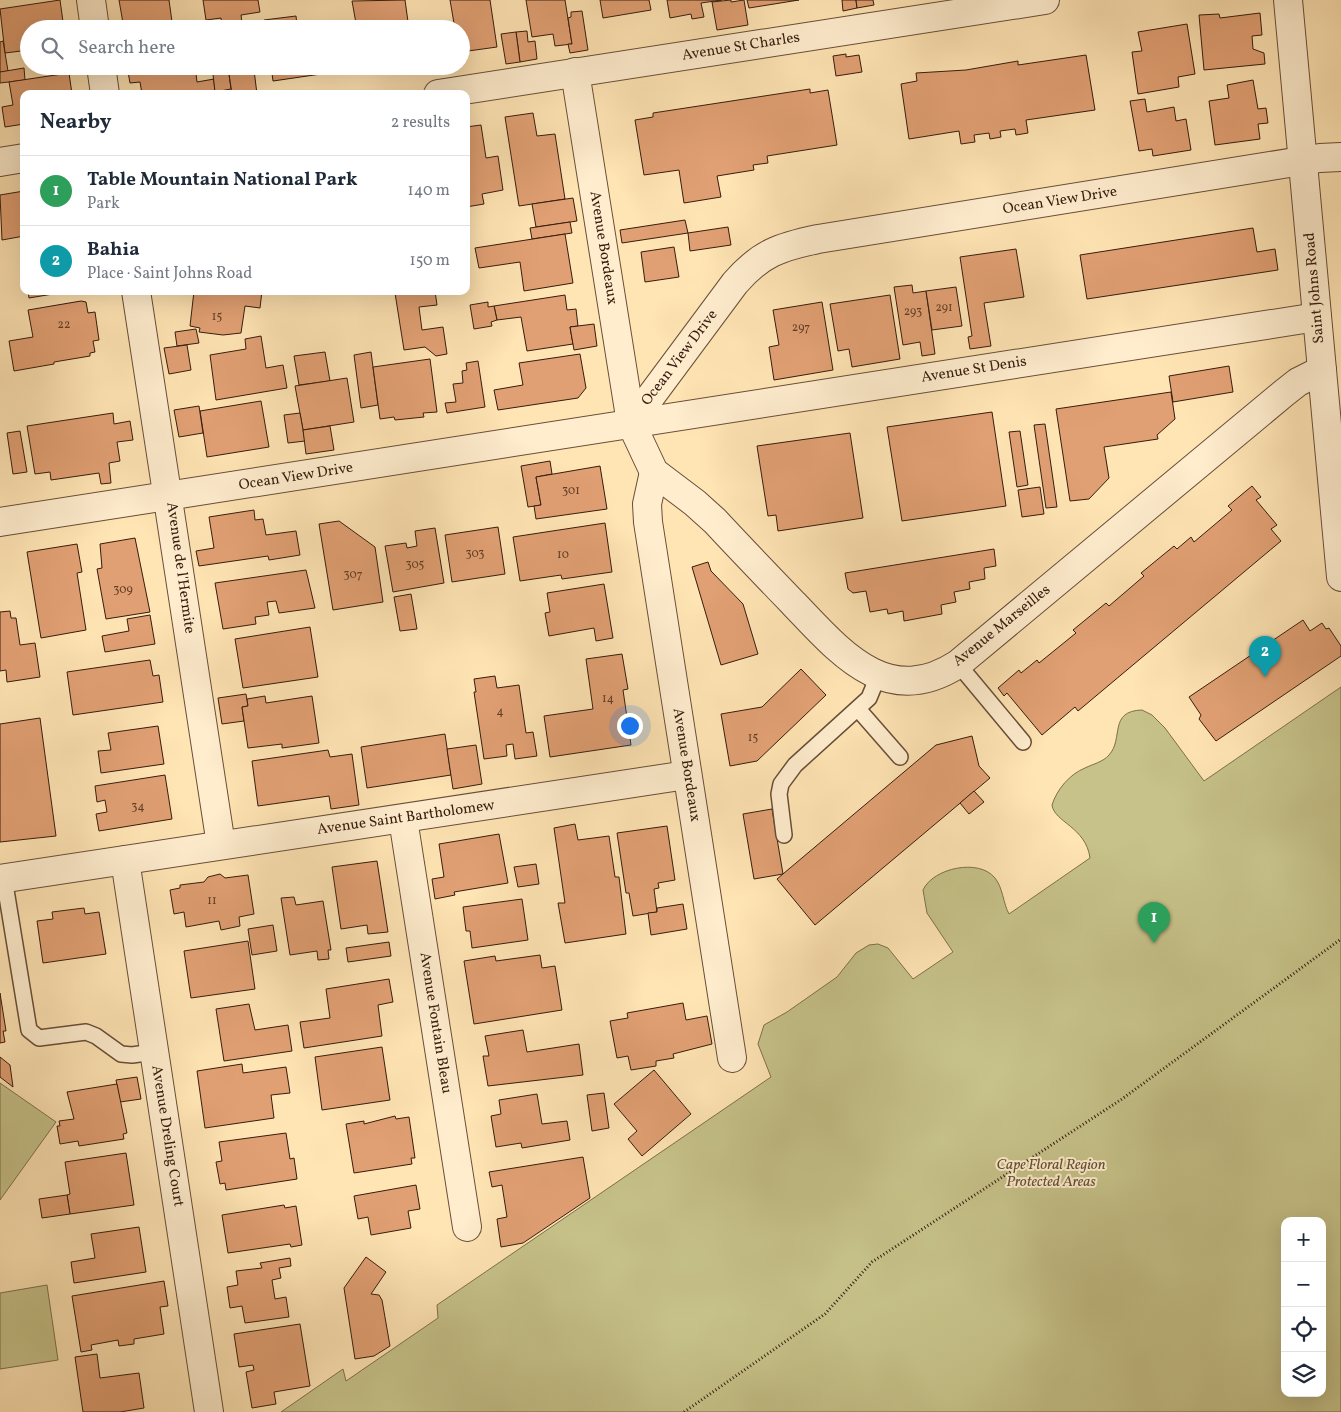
<!DOCTYPE html>
<html lang="en">
<head>
<meta charset="utf-8">
<style>
  :root { --surface:#fff; --page:#f6f6f7; --text:#1f2937; --muted:#747a83; --line:#e0e1e3; --accent:#ea580c }
  body { margin:0; font-family:Vollkorn,serif; background:var(--page); color:var(--text) }
  .controls { position:absolute; right:15px; bottom:15px; display:grid; overflow:hidden; border-radius:10px; box-shadow:0 5px 20px #0002 }
  .controls button { width:45px; height:45px; display:grid; place-items:center; padding:0; border:0; border-bottom:1px solid var(--line); background:var(--surface); color:var(--text); font:25px sans-serif }
  .you { position:absolute; left:629px; top:725px; width:18px; height:18px; margin:-12px; border:4px solid #fff; border-radius:50%; background:#1a73e8; box-shadow:0 0 0 8px #1a73e833 }
  .badge { display:grid; place-items:center; width:32px; height:32px; border-radius:50%; background:var(--accent); color:#fff; font-size:16px; font-weight:700 }
  .pin { position:absolute; translate:-50% -41px; filter:drop-shadow(0 1px 2px #0008) }
  .pin::after { content:''; position:absolute; top:26px; width:18px; height:15px; background:inherit; clip-path:polygon(0 0,100% 0,50% 100%) }
  .list { margin:0; padding:0; list-style:none }
  h2 { display:flex; justify-content:space-between; align-items:center; height:65px; margin:0; padding:0 20px; font-size:21px }
  h2 small { font-size:16px; font-weight:400; color:var(--muted) }
  .list li { display:grid; grid-template-columns:32px 1fr auto; gap:15px; align-items:center; box-sizing:border-box; height:70px; padding:0 20px; border-top:1px solid var(--line) }
  .list b { display:block; font-size:19px; white-space:nowrap }
  .list p { margin:0; font-size:16px; white-space:nowrap; color:var(--muted) }
  .list em { font-size:16px; font-style:normal; color:var(--muted) }
  .icon { flex:none; width:28px; height:28px; fill:none; stroke:currentColor; stroke-width:2; stroke-linecap:round; stroke-linejoin:round }
  .map { position:relative; flex:none; width:1341px; height:1412px; overflow:hidden }
  .search { position:absolute; background:var(--surface); box-shadow:0 5px 20px #0002; left:20px; top:20px; width:450px; height:55px; display:flex; align-items:center; gap:12px; box-sizing:border-box; padding:0 18px; border-radius:28px; color:var(--muted); font-size:19px }
  .panel { position:absolute; background:var(--surface); box-shadow:0 5px 20px #0002; left:20px; top:90px; width:450px; height:205px; border-radius:10px }
  .map>svg:first-child { display:block }
</style>
</head>
<body>
<div class="map">
<svg width="1341" height="1412" viewBox="0 0 1341 1412">
  <rect width="100%" height="100%" fill="#ffe4b4"/>
  <filter id="stains"><feTurbulence type="fractalNoise" baseFrequency=".004" numOctaves="4"/><feColorMatrix values="0 0 0 0 .2 0 0 0 0 .09 0 0 0 0 .02 0 0 0 .5 -.17"/></filter>
  <radialGradient id="worn" r=".72"><stop offset=".6" stop-color="#630" stop-opacity="0"/><stop offset="1" stop-color="#630" stop-opacity=".3"/></radialGradient>
  <!-- green -->
  <g fill="#c6c289" stroke="#7e6f4c" fill-rule="evenodd">
    <path d="M1341,687V1412H281L343,1369L346,1381L438,1318L437,1305L771,1077L758,1044L764,1025L787,1012L837,977L856,953L869,945L878,944L888,948L913,979L953,952L927,913L923,890C933,868 979,858 995,878C1003,888 1003,903 1009,914L1090,858C1086,827 1054,822 1052,805C1057,789 1070,774 1085,768C1093,764 1103,762 1109,755C1124,739 1108,711 1142,710L1152,715L1165,728L1204,781ZM1285,1221H1322V1393H1285Z"/>
    <path d="M0,1083L56,1122L0,1200Z"/>
    <path d="M47,1285L58,1360L0,1369V1293Z"/>
  </g>
  <!-- building -->
  <g fill="#e1a073" stroke="#361c0e">
    <path d="M60,0L64,29H29V50L5,53L0,9Z"/>
    <path d="M119,0H169L173,29H124Z"/>
    <path d="M203,0H258L260,12L241,15L242,23L222,26L221,18L206,20Z"/>
    <path d="M405,0L409,29H357L352,1Z"/>
    <path d="M450,0H490L497,47L461,52V29H455Z"/>
    <path d="M526,0H565L572,44L555,46L553,34L532,37Z"/>
    <path d="M600,0H649L651,10L603,18Z"/>
    <path d="M667,0H722L701,3L704,17L692,19L691,14L670,18Z"/>
    <path d="M731,0V2L744,0L748,25L717,30L712,2Z"/>
    <path d="M747,0H799L749,8Z"/>
    <path d="M842,0H856L857,8L843,11Z"/>
    <path d="M856,0H873L874,5L857,8Z"/>
    <path d="M582,11L588,50L570,53L568,44H572L568,18L571,17V12Z"/>
    <path d="M1260,13L1262,35L1252,36L1253,49L1264,53L1265,64L1204,70L1199,15L1219,14L1220,18Z"/>
    <path d="M296,16L297,25L313,23L314,29H265L264,20Z"/>
    <path d="M1187,24L1195,74L1178,77L1179,87L1138,94L1132,52L1142,51L1138,32Z"/>
    <path d="M527,31L528,42L535,41L537,59L520,62L516,32Z"/>
    <path d="M516,32L520,62L506,64L501,34Z"/>
    <path d="M3,41L8,71L0,72V42Z"/>
    <path d="M846,54V57L859,55L862,72L836,76L833,56Z"/>
    <path d="M1086,55L1095,110L1026,120L1028,133L1016,135L1015,129L1000,131L1001,137L990,139L989,133L974,135L975,142L961,144L959,131L909,139L901,84L917,81L916,73L966,70L1018,61V65Z"/>
    <path d="M127,66H195L197,82L214,79L215,94H142L140,82L130,83Z"/>
    <path d="M212,66H228L231,89L215,92Z"/>
    <path d="M228,66H253L254,70L229,74Z"/>
    <path d="M271,66H320L321,74L273,81Z"/>
    <path d="M391,66H412L391,69Z"/>
    <path d="M24,68L25,80L0,83V72Z"/>
    <path d="M254,70L257,94H232L229,74Z"/>
    <path d="M69,73L72,94H24V124L5,127L2,107L13,105L9,82Z"/>
    <path d="M1253,80L1258,109L1266,108L1268,123L1258,124L1260,139L1215,145L1209,101L1229,98L1227,85Z"/>
    <path d="M810,89V93L828,90L837,145L767,156L768,163L753,165L754,170L717,176L721,197L684,203L679,170L644,175L635,120L653,117V113Z"/>
    <path d="M1145,99L1147,112L1174,107L1176,121L1186,119L1191,150L1153,156L1152,149L1139,151L1130,101Z"/>
    <path d="M533,113L537,136L555,134L565,199L519,206L505,117Z"/>
    <path d="M481,125L486,158L498,156L503,190L482,194L484,204L466,207V127Z"/>
    <path d="M24,191V236L2,240L0,195Z"/>
    <path d="M573,198L577,221L536,227L532,204Z"/>
    <path d="M685,220L688,233L622,243L620,230Z"/>
    <path d="M570,222L572,233L532,239L530,228Z"/>
    <path d="M728,227L731,245L690,251L688,233Z"/>
    <path d="M1253,228L1257,252L1275,249L1278,270L1087,299L1080,255Z"/>
    <path d="M565,234L573,283L524,291L520,262L479,268L475,248Z"/>
    <path d="M674,247L679,277L645,282L641,252Z"/>
    <path d="M1016,249L1024,297L984,303L991,346L970,349L968,337L972,336L960,257Z"/>
    <path d="M912,285L913,293L926,291L935,354L922,356L920,342L903,345L894,287Z"/>
    <path d="M956,287L962,326L932,330L926,291Z"/>
    <path d="M28,291H71L29,298Z"/>
    <path d="M194,291H262L260,308L245,306L241,333L223,335L199,332L200,328L190,326Z"/>
    <path d="M404,291H435L437,305L419,307L422,330L443,327L447,354L436,356L425,347L404,350L395,293Z"/>
    <path d="M565,295L567,310L576,309L578,326L570,327L573,344L527,351L521,317L497,320L494,306Z"/>
    <path d="M890,295L900,359L852,367L849,349L838,351L830,304Z"/>
    <path d="M81,301L86,302L88,313L95,312L99,340L93,341L95,352L90,353V356L54,362V364L14,371L9,341L33,337L28,310Z"/>
    <path d="M488,302V307L494,306L497,320L491,322L492,326L474,329L470,305Z"/>
    <path d="M822,302L833,370L774,380L769,347L779,345L773,310Z"/>
    <path d="M594,324L597,346L574,350L570,327Z"/>
    <path d="M196,329L199,343L177,346L175,332Z"/>
    <path d="M261,336L266,368L283,365L287,388L216,400L210,355L246,349L245,339Z"/>
    <path d="M187,345L191,370L169,374L164,348Z"/>
    <path d="M325,352L330,381L299,385L294,356Z"/>
    <path d="M371,352L378,405L361,408L354,355Z"/>
    <path d="M580,354L586,388L578,398L498,410L494,390L523,385L519,363Z"/>
    <path d="M430,359L437,412L423,413L424,417L395,420L394,417L380,419L373,367Z"/>
    <path d="M478,361L485,407L447,413L445,403L456,402L453,384L463,383L462,371L467,370L466,363Z"/>
    <path d="M1229,366L1233,392L1173,402L1169,376Z"/>
    <path d="M347,378L354,422L303,430L295,386Z"/>
    <path d="M1171,392L1175,419L1157,435L1158,439L1104,447L1109,478L1089,499L1070,501L1056,409Z"/>
    <path d="M261,401L269,447L207,457L200,411Z"/>
    <path d="M199,406L203,433L179,437L174,410Z"/>
    <path d="M992,412L1006,506L902,521L887,427Z"/>
    <path d="M113,413L114,424L130,421L133,440L117,442L120,461L109,463L111,483L101,484L99,473L51,480L50,472L35,474L27,426Z"/>
    <path d="M300,413L305,441L288,443L284,415Z"/>
    <path d="M1045,424L1057,507L1046,508L1034,425Z"/>
    <path d="M330,426L334,450L306,454L303,430Z"/>
    <path d="M20,431L27,472L13,474L7,433Z"/>
    <path d="M1020,431L1028,485L1017,487L1009,432Z"/>
    <path d="M850,433L863,518L778,531L776,515L768,516L757,446Z"/>
    <path d="M550,461L552,474L536,477L541,505L528,507L521,466Z"/>
    <path d="M600,466L607,509L536,519L534,506L541,505L536,477Z"/>
    <path d="M1252,486L1261,497L1256,500L1277,525L1271,529L1281,541L1078,711L1075,707L1042,735L1007,693L1004,696L998,688L1019,670L1021,673L1037,660L1039,663L1076,633L1073,630L1106,603L1109,606L1144,576L1141,573L1174,546L1177,549L1191,537L1194,542L1232,510L1228,506Z"/>
    <path d="M1040,487L1044,514L1022,517L1018,490Z"/>
    <path d="M254,510L255,520L263,519L266,535L296,531L300,555L269,560L268,556L199,566L196,551L214,548L209,517Z"/>
    <path d="M339,521L375,547L383,602L333,610L319,524Z"/>
    <path d="M605,523L612,572L562,579L561,575L520,581L513,537Z"/>
    <path d="M498,527L505,574L452,582L445,535Z"/>
    <path d="M435,528L444,583L393,592L385,546L406,543L407,548L417,546L415,531Z"/>
    <path d="M135,538L150,612L106,619L97,569L102,568L100,544Z"/>
    <path d="M77,544L82,572L77,573L86,630L41,638L27,552Z"/>
    <path d="M994,549L996,566L984,568L985,579L969,582L970,589L954,592L956,602L941,605L942,614L904,621L903,611L888,614L887,609L870,612L866,591L853,593L848,589L845,573Z"/>
    <path d="M708,562L711,571L743,604L758,654L721,665L692,567Z"/>
    <path d="M306,570L315,608L279,613L276,601L267,602L269,615L255,617L256,624L223,629L215,583Z"/>
    <path d="M604,584L613,638L596,641L594,628L549,636L545,613L550,612L547,593Z"/>
    <path d="M411,594L417,629L400,631L394,597Z"/>
    <path d="M10,611L11,618H16L20,645L35,643L40,677L7,682L6,670L0,671V612Z"/>
    <path d="M150,615L155,644L105,652L102,636L129,631L127,619Z"/>
    <path d="M1303,620L1310,631L1322,623L1326,629L1329,628L1341,646V656L1216,741L1199,719L1201,715L1189,697Z"/>
    <path d="M310,627L318,677L243,688L235,639Z"/>
    <path d="M622,654L628,689L623,690L631,745L550,757L544,716L593,709L586,659Z"/>
    <path d="M150,660L153,676L159,675L163,702L73,715L67,672Z"/>
    <path d="M801,669L826,695L757,761L730,766L721,714L762,707Z"/>
    <path d="M495,676L497,688L519,685L526,733L533,732L537,756L515,759L513,744L506,745L507,756L484,759L474,692H476L474,679Z"/>
    <path d="M246,694L248,706L242,707L244,721L222,724L218,698Z"/>
    <path d="M265,696L266,703L312,696L319,743L282,748V744L248,748L242,707L248,706L247,699Z"/>
    <path d="M40,718L56,836L0,842V724Z"/>
    <path d="M158,726L164,764L101,773L98,751L111,750L108,733Z"/>
    <path d="M445,734L451,775L367,788L361,747Z"/>
    <path d="M972,736L979,766L990,778L815,925L777,879L936,745Z"/>
    <path d="M476,745L482,784L453,789L447,749Z"/>
    <path d="M328,750L330,757L352,754L359,805L331,809L329,796L258,806L252,761Z"/>
    <path d="M165,775L172,819L99,831L96,814L107,812L105,800L97,802L95,786Z"/>
    <path d="M974,791L984,802L969,814L960,803Z"/>
    <path d="M772,809L783,874L754,879L743,814Z"/>
    <path d="M575,824L578,840L609,836L615,877H619L626,934L565,943L558,903H565L554,828Z"/>
    <path d="M667,826L675,880L658,883L659,888L654,889L657,912L633,916L629,893H626L617,833Z"/>
    <path d="M499,834L508,883L454,892L455,895L435,899L432,879L444,877L439,844Z"/>
    <path d="M377,861L388,932L368,934L367,925L341,929L332,867Z"/>
    <path d="M536,864L539,884L518,887L514,867Z"/>
    <path d="M220,874L225,878L248,875L254,914L239,917L240,926L221,930L219,921L186,927L184,912L174,914L170,890L180,888V885L204,882L208,877Z"/>
    <path d="M294,897L296,905L323,901L331,950H328L329,959L318,960L317,951L290,955L281,898Z"/>
    <path d="M522,899L528,940L472,948L470,931H466L463,907Z"/>
    <path d="M683,904L687,929L651,935L648,913L657,912V908Z"/>
    <path d="M84,908L85,914L99,912L106,954L43,963L37,921L53,919L52,912Z"/>
    <path d="M273,925L277,951L252,955L248,929Z"/>
    <path d="M248,941L255,989L191,998L184,951Z"/>
    <path d="M389,942L391,956L348,962L346,948Z"/>
    <path d="M540,955L542,968L555,966L562,1010L474,1024L464,961L495,956L496,961Z"/>
    <path d="M389,979L393,1002L378,1005L382,1036L304,1048L300,1022L330,1018L326,989Z"/>
    <path d="M0,993L6,1031H3L5,1042L0,1043Z"/>
    <path d="M683,1003L686,1020L707,1016L712,1044L673,1054L674,1058L656,1061V1066L631,1070L628,1056L617,1058L610,1021L628,1018L627,1013Z"/>
    <path d="M249,1004L255,1030L288,1025L292,1051L224,1061L216,1009Z"/>
    <path d="M523,1030L527,1052L579,1044L583,1075L488,1086L483,1056H489L485,1036Z"/>
    <path d="M382,1047L390,1100L322,1110L315,1057Z"/>
    <path d="M0,1057L10,1065L13,1087L0,1077Z"/>
    <path d="M242,1064L243,1073L286,1067L290,1093L271,1095L274,1118L205,1128L197,1071Z"/>
    <path d="M654,1070L691,1114L642,1156L628,1139L637,1131L614,1104Z"/>
    <path d="M137,1077L141,1099L120,1102L116,1080Z"/>
    <path d="M117,1084L127,1133L123,1134L124,1139L79,1146L78,1141L60,1144L57,1126H60L59,1121L74,1119L67,1092Z"/>
    <path d="M604,1093L609,1128L592,1131L587,1095Z"/>
    <path d="M537,1094L542,1124L567,1121L570,1140L522,1148L521,1143L496,1147L491,1116L501,1114L499,1100Z"/>
    <path d="M395,1116L396,1119L409,1117L415,1158H411L412,1164L354,1173L346,1124L364,1121V1124Z"/>
    <path d="M286,1133L290,1159L294,1158L297,1179L226,1190L225,1183L220,1184L216,1162L222,1161L219,1142Z"/>
    <path d="M126,1153L134,1205L70,1214L67,1195L70,1194L65,1162Z"/>
    <path d="M583,1157L590,1198L523,1243L501,1247L497,1219L507,1217L502,1185L492,1187L489,1172Z"/>
    <path d="M416,1185L420,1209L408,1211L411,1228L371,1235L368,1217L358,1219L354,1196Z"/>
    <path d="M67,1195L70,1214L42,1218L39,1199Z"/>
    <path d="M284,1205L285,1208L296,1206L302,1245L291,1247L290,1244L228,1253L222,1215Z"/>
    <path d="M139,1227L146,1272L74,1283L71,1262L95,1258L91,1234Z"/>
    <path d="M366,1257L386,1272L371,1294L379,1295L382,1300L390,1346L374,1356L355,1359L344,1288Z"/>
    <path d="M290,1258L291,1266L279,1268L281,1278L272,1280L275,1299L286,1297L289,1317L245,1323L242,1306L230,1308L227,1287L238,1285L236,1271L262,1268L260,1263Z"/>
    <path d="M164,1281L168,1306L160,1307L164,1334L134,1339V1344L119,1346L118,1340L91,1345L92,1350L81,1352L72,1296Z"/>
    <path d="M300,1324L310,1386L274,1392L276,1404L252,1408L246,1372L254,1370L253,1365L239,1367L234,1334Z"/>
    <path d="M97,1354L100,1378L139,1373L144,1408L120,1412H83L75,1357Z"/>
  </g>
  <g fill="none" stroke-linecap="round" stroke-linejoin="round">
    <defs>
      <g id="service">
        <path d="M958,664L1023,742"/>
        <path d="M858,709L900,757"/>
        <path d="M784,835L779,794L781,784L795,765L869,698L878,676"/>
        <path d="M4,878L29,1030L39,1038L86,1032L96,1036L121,1054L132,1055L154,1052"/>
      </g>
      <g id="minor">
        <path d="M91,0L95,29"/>
        <path d="M1288,0L1341,577"/>
        <path d="M101,66L105,94"/>
        <path d="M575,72L631,423L654,472L695,503L715,521C741,549 768,577 794,604C840,652 887,710 958,664L1284,393L1298,382L1322,370"/>
        <path d="M438,94L1045,0"/>
        <path d="M0,162L24,158"/>
        <path d="M136,291L221,845"/>
        <path d="M631,423L735,283C761,253 780,247 818,239L1320,158L1341,157"/>
        <path d="M654,472L647,504L648,522L732,1058"/>
        <path d="M0,522L1317,317"/>
        <path d="M403,819L467,1227"/>
        <path d="M125,860L209,1412"/>
        <path d="M0,879L687,775"/>
      </g>
    </defs>
    <!-- service casing -->
    <use href="#service" stroke="#684e38" stroke-width="18"/>
    <!-- minor casing -->
    <use href="#minor" stroke="#684e38" stroke-width="30"/>
    <!-- path -->
    <path stroke="#361c0e" stroke-width="3" stroke-dasharray="1 2.5" stroke-linecap="butt" d="M684,1412L825,1314L872,1262L1122,1099L1341,939"/>
    <!-- service -->
    <use href="#service" stroke="#ffedce" stroke-width="15"/>
    <!-- minor -->
    <use href="#minor" stroke="#ffedce" stroke-width="28"/>
  </g>
  <g text-anchor="middle" dominant-baseline="central" stroke-width="4" stroke-linejoin="round" paint-order="stroke">
    <!-- number labels -->
    <g font-size="12" fill="#613d27">
      <text x="944" y="308">291</text>
      <text x="913" y="312">293</text>
      <text x="217" y="317">15</text>
      <text x="64" y="325">22</text>
      <text x="801" y="328">297</text>
      <text x="571" y="491">301</text>
      <text x="475" y="554">303</text>
      <text x="563" y="555">10</text>
      <text x="415" y="565">305</text>
      <text x="353" y="575">307</text>
      <text x="123" y="590">309</text>
      <text x="608" y="699">14</text>
      <text x="500" y="712">4</text>
      <text x="753" y="738">15</text>
      <text x="138" y="807">34</text>
      <text x="212" y="901">11</text>
    </g>
    <!-- street labels -->
    <g font-size="15" fill="#361c0e" stroke="#ffedce">
      <text transform="translate(741 47) rotate(-9)">Avenue St Charles</text>
      <text transform="translate(1060 201) rotate(-9)">Ocean View Drive</text>
      <text transform="translate(603 248) rotate(81)">Avenue Bordeaux</text>
      <text transform="translate(1315 288) rotate(-95)">Saint Johns Road</text>
      <text transform="translate(680 358) rotate(-53)">Ocean View Drive</text>
      <text transform="translate(974 370) rotate(-9)">Avenue St Denis</text>
      <text transform="translate(296 477) rotate(-9)">Ocean View Drive</text>
      <text transform="translate(180 568) rotate(82)">Avenue de l'Hermite</text>
      <text transform="translate(1002 626) rotate(-39)">Avenue Marseilles</text>
      <text transform="translate(686 765) rotate(81)">Avenue Bordeaux</text>
      <text transform="translate(406 818) rotate(-8)">Avenue Saint Bartholomew</text>
      <text transform="translate(435 1023) rotate(81)">Avenue Fontain Bleau</text>
      <text transform="translate(167 1136) rotate(81)">Avenue Dreling Court</text>
    </g>
    <!-- park labels -->
    <g font-size="15" font-style="italic" fill="#614e33" stroke="#ffedce">
      <text x="1051" y="1165">Cape Floral Region<tspan x="1051" dy="17">Protected Areas</tspan></text>
    </g>
  </g>
  <rect width="100%" height="100%" filter="url(#stains)"/>
  <rect width="100%" height="100%" fill="url(#worn)"/>
</svg>
<div class="controls">
<button>+</button>
<button>−</button>
<button><svg class="icon" aria-label="locate" viewBox="0 0 24 24"><circle cx="12" cy="12" r="6"/><path d="M12 2v4M12 18v4M2 12h4M18 12h4"/></svg></button>
<button><svg class="icon" aria-label="layers" viewBox="0 0 24 24"><path d="M12 4l9 5-9 5-9-5zM3 14l9 5 9-5"/></svg></button>
</div>
<div class="you"></div>
<div class="pin badge" style="left:1154px;top:943px;background:#2e9e5b">1</div>
<div class="pin badge" style="left:1265px;top:677px;background:#0f9aa8">2</div>
<div class="search"><svg class="icon" aria-label="search" viewBox="0 0 24 24"><circle cx="10" cy="10" r="6"/><path d="M15 15l6 6"/></svg>Search here</div>
<section class="panel">
<h2>Nearby<small>2 results</small></h2>
<ul class="list">
<li><span class="badge" style="background:#2e9e5b">1</span><div><b>Table Mountain National Park</b><p>Park</p></div><em>140 m</em></li>
<li><span class="badge" style="background:#0f9aa8">2</span><div><b>Bahia</b><p>Place · Saint Johns Road</p></div><em>150 m</em></li>
</ul>
</section>
</div>
</body>
</html>
